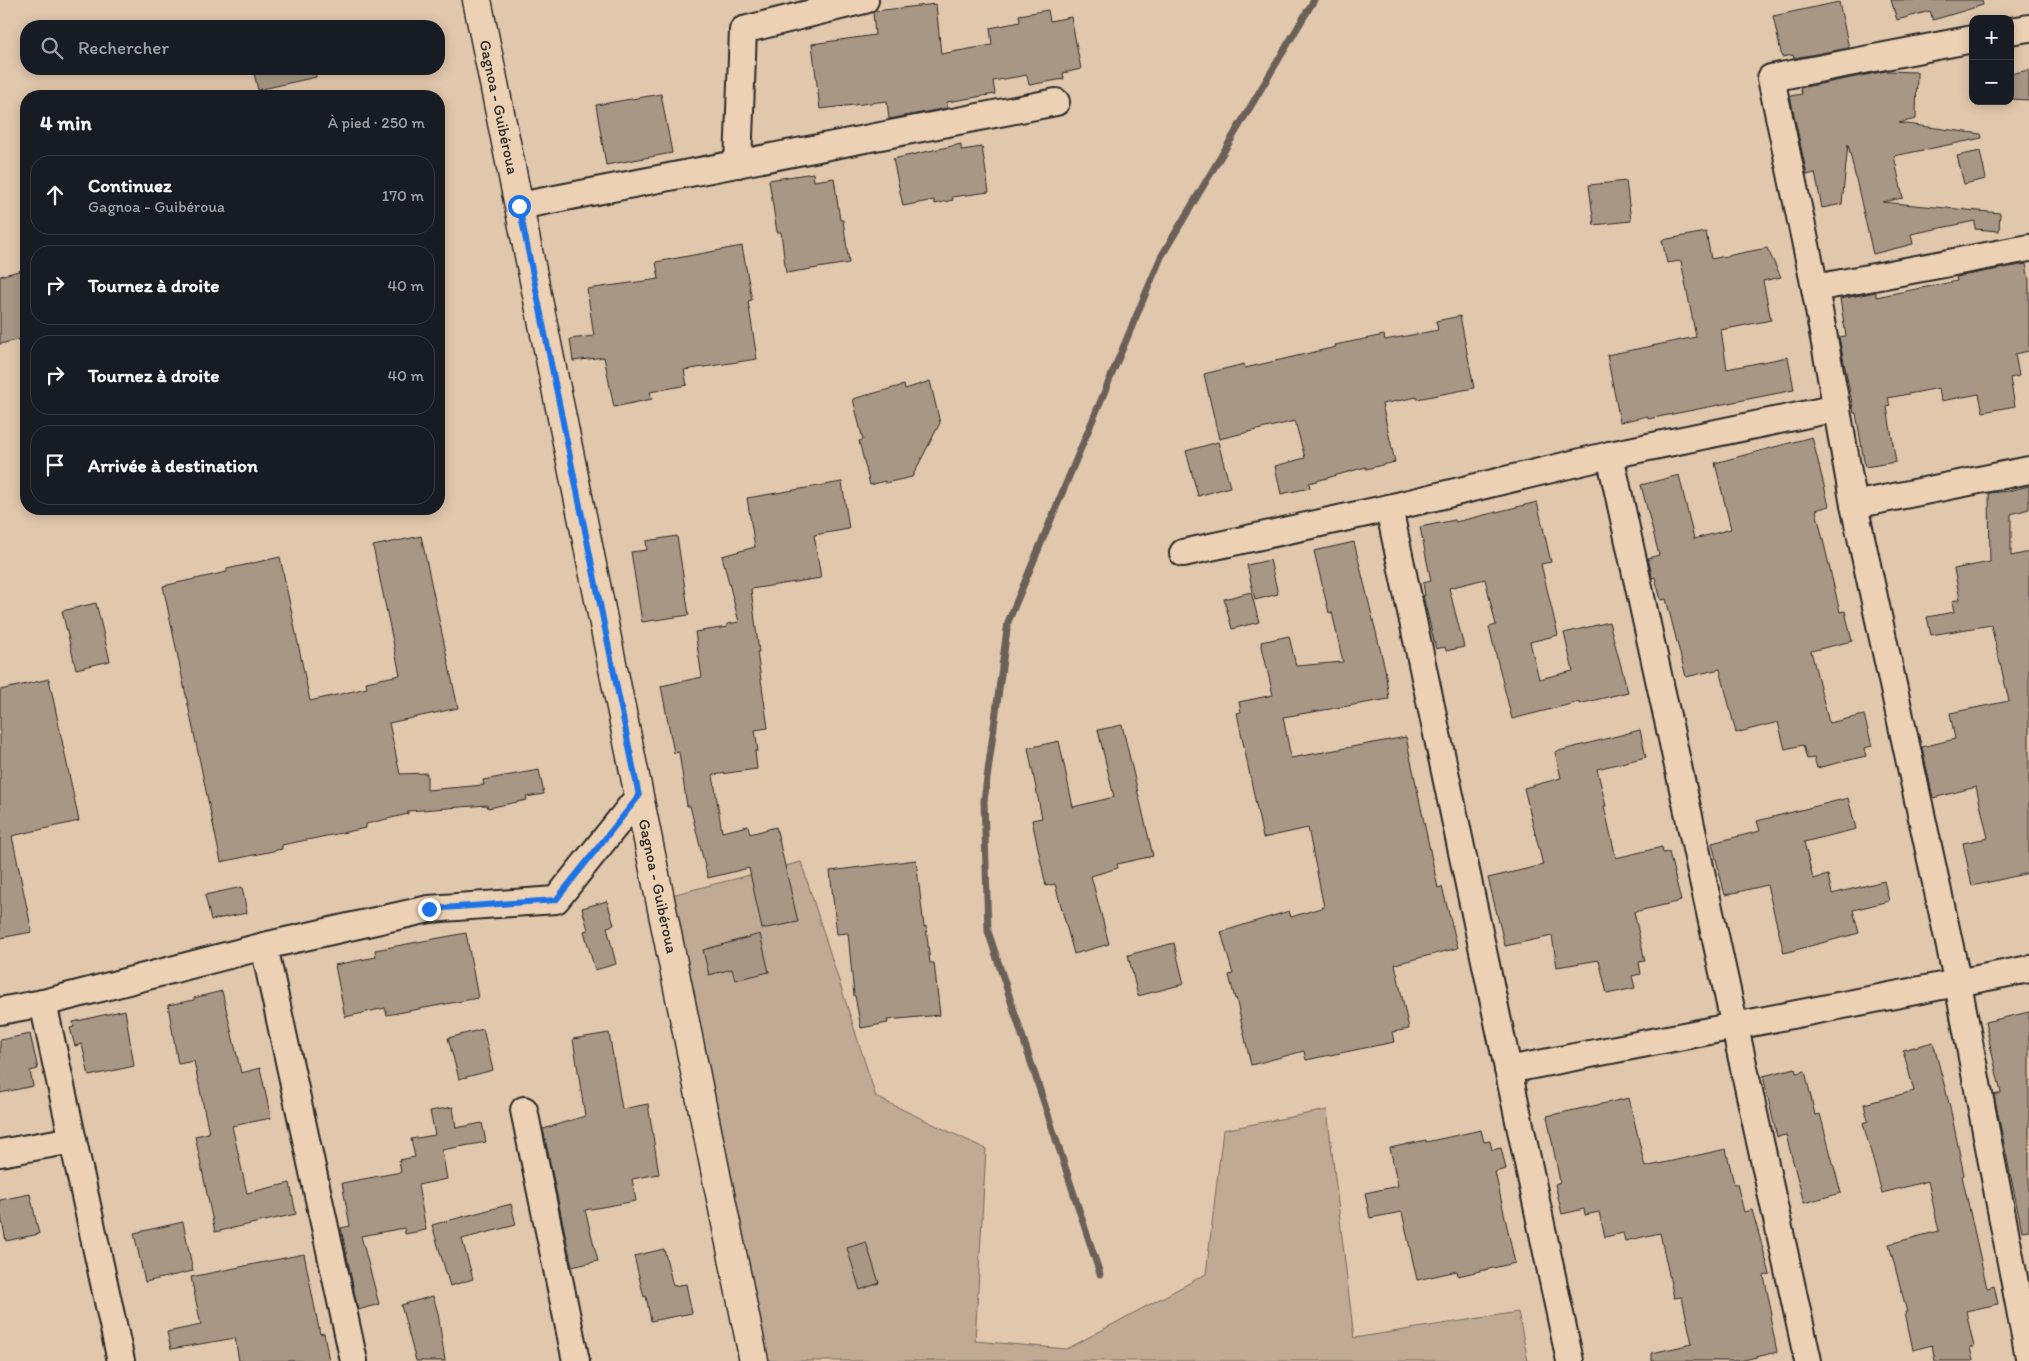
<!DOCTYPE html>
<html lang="fr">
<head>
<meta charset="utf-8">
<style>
  :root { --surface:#171b24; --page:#242831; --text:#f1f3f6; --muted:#9ea1a6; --line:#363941 }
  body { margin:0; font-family:Itim,sans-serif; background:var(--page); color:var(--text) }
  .controls { position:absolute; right:15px; top:15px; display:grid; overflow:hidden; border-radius:10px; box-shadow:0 2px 12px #0003 }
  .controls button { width:45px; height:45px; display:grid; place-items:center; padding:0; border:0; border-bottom:1px solid var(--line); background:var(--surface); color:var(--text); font:25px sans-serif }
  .stop { position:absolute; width:15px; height:15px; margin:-11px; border:4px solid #1a73e8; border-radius:50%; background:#fff }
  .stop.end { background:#1a73e8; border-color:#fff; box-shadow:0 1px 5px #0008 }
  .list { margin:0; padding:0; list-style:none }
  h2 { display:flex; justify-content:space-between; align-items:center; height:65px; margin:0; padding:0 20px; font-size:21px }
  h2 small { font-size:16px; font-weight:400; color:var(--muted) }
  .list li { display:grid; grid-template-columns:32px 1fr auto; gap:15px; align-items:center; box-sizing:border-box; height:80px; margin:0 10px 10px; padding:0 10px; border:1px solid var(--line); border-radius:20px }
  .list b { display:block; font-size:19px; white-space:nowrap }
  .list p { margin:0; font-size:16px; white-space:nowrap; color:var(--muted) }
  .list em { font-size:16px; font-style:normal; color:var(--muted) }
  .icon { flex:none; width:28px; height:28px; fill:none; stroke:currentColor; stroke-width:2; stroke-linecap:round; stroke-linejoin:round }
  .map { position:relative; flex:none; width:2029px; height:1361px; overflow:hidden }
  .search { position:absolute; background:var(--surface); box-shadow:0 2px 12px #0003; left:20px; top:20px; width:425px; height:55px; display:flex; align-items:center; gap:12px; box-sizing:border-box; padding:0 18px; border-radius:20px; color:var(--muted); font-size:19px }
  .panel { position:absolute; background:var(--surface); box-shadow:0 2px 12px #0003; left:20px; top:90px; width:425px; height:425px; border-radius:20px }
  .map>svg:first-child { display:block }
</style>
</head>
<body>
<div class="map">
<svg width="2029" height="1361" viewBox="0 0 2029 1361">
  <rect width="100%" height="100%" fill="#e1c7ac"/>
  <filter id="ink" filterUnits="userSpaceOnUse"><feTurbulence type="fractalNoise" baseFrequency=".02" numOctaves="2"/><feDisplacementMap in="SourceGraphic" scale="10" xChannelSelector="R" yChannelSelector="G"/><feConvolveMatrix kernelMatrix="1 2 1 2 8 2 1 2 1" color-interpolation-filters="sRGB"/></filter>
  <g filter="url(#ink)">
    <!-- green -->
    <path fill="#c0aa94" stroke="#766a60" d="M801,862L876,1097L986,1149L975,1341L1067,1349L1206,1274L1223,1130L1327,1110L1354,1338L1518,1312L1528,1361H758L668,896Z"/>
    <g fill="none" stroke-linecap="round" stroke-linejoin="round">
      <!-- stream -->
      <path stroke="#6a6058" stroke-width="7" d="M1100,1274L988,931L984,801L1008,622L1161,257L1314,0"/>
    </g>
    <!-- building -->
    <g fill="#a89784" stroke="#2b2b2b">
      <path d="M1891,0H1982L1983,5L1933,20L1930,11L1897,20Z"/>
      <path d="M1839,2L1849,48L1794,58L1793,55L1782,57L1773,16Z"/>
      <path d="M936,4L941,54L992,45L990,28L1020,22L1019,15L1048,10L1050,21L1071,17L1081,69L1063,73L1064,79L1029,85L1027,75L993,81L995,94L947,102V108L889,119L887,101L820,109L812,44L875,35L873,12L875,11Z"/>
      <path d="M253,69H315L316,77L258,90Z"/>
      <path d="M2029,70V100L2010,99V74Z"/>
      <path d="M1886,71L1917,72L1916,119L1899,123L1981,134L1982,138L1894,156L1903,198L1882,202L2000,213L1999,231L1975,229V221L1911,234L1913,244L1873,254L1848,144L1842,204L1822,208L1815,173L1807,175L1790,96L1802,94L1800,88Z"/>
      <path d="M661,94L672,153L606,165L596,105Z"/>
      <path d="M961,144V150L982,147L989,192L952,197L953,200L935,204L934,200L903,206L893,159Z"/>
      <path d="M1980,151L1986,179L1964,184L1957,156Z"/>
      <path d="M813,173L814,181L834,178L840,220H843L849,263L786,273L781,232H777L769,180Z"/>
      <path d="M1626,181L1631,221L1594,225L1589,185Z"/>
      <path d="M1706,232L1711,259L1767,248L1781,277L1763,281L1771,320L1721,330L1727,369L1788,357L1794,390L1648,419V416L1620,422L1607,355L1696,337L1681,261L1667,263L1662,240Z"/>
      <path d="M742,246L752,300L748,301L757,359L684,370L687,385L650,392L652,399L614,407L604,357L573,361L570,339L594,336L587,289L659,279L656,262Z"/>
      <path d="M2026,264L2029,280V351L2015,354L2019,376L2010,378L2015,406L1983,412L1979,394L1941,401L1939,388L1888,398L1890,406L1887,407L1896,462L1865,467L1856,413H1854L1839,337L1846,336L1840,299L1876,292V297L1957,281L1956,277Z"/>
      <path d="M26,269V338L0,344V276Z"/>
      <path d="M1460,316L1474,388L1417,399V397L1382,404L1395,462L1366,469V467L1309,483L1310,488L1281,494L1275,466L1305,458L1295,421L1219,439L1204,374L1244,364L1245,368L1336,347L1335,345L1384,335L1385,340L1438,330L1436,321Z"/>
      <path d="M930,381L940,423L912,477L885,483V481L870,485L859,441L863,440L853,399L904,385L905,389Z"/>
      <path d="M1812,437L1829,506L1816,510L1840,612L1845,611L1852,641L1811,651L1829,723L1864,715L1872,746L1864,748L1866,756L1817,768L1814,758L1807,759L1803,745L1785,749L1778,722L1736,733L1720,669L1686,677L1666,599L1661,600L1655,577L1652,578L1651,571L1648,558L1659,555L1641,485L1679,475L1694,539L1731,529L1715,463Z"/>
      <path d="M1218,442L1230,487L1198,496L1186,451Z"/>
      <path d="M842,482L849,529L814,535L821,578L751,589L759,652H757L768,728L755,730L758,751H755L757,769L713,775L722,832L748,826L750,834L776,827L798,922L762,929L749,868L708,878L690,806H687L679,752L674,753L661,686L702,677L695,632L727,627V624L739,622L722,556L755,547L747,498Z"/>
      <path d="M2029,486V509L2011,514V556L2029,552V873L1972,886L1963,843L1988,838L1976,787L1933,798L1922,747L1955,739L1950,713L2009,701L1991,625L1931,635L1927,617L1954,612L1952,601L1960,599L1954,569L1990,562L1989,493L2008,491Z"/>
      <path d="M1537,502L1551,562L1541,564L1558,635L1530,642L1539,679L1573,671L1564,633L1609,622L1628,692L1579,704V702L1512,719L1489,627L1496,625L1485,579L1449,588L1464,647L1446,651L1445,647L1436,649L1423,596H1425L1423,583L1431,581L1420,527L1455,520L1456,522Z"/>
      <path d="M421,536L458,708L389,723L400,774L427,773V790L484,785L483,780L539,770L544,794L526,797L527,800L488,808L487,805L408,811V814L366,824V828L282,845V849L221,862L163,586L227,572V569L280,557L310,701L367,688L366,682L400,675L373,546Z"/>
      <path d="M677,536L689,615L642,622L631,552L647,550L646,541Z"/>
      <path d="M1354,542L1385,669L1389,699L1283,717L1291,758L1406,737L1438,888L1442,887L1458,948L1395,964L1409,1029L1392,1032L1394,1042L1306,1060L1304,1051L1251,1065L1236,998L1235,999L1229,975L1233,974L1221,932L1289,911L1291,917L1324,907L1308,828L1263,838L1237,713L1241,712L1239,702L1273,695L1261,642L1289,636L1296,666L1343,662L1332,612L1329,613L1314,551Z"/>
      <path d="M1270,560L1278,594L1255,600L1247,565Z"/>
      <path d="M1251,592L1259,622L1232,629L1224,599Z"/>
      <path d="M96,603L110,661L76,669L62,611Z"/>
      <path d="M49,679L79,821L12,836L32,932L0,938V690Z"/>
      <path d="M1122,725L1153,856L1117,864L1118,868L1091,876L1109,944L1074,954L1055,884L1046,886L1032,820L1042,818L1028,748L1059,741L1073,807L1114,797L1098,730Z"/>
      <path d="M1640,730L1646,757L1597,769L1606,806H1604L1616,858L1662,847L1663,853L1669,852L1681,901L1634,912L1645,961L1639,962L1641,974L1632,976L1635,988L1607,994L1599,960L1557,967L1552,936L1505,946L1488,878L1543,865L1524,788L1561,778L1555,752Z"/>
      <path d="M1848,798L1856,829L1804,842L1813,879L1828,875L1832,894L1884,881L1889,901L1853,910L1859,933L1784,953L1767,885L1725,895L1712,843L1760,831L1757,821Z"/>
      <path d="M916,860L924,927L926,926L930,963H934L940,1015L887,1020L888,1023L861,1028L855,996H854L848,933L837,934L830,871Z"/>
      <path d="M242,887L247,913L211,920L205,895Z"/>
      <path d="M607,901L614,925L607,927L616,964L595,970L584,931L588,930L582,908Z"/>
      <path d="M466,933L478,998L387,1015L385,1008L345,1017L335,965L376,957L375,950Z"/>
      <path d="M760,934L769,972L735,980L732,969L709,975L703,950Z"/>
      <path d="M1174,943L1184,984L1138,996L1128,955Z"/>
      <path d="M222,991L241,1073L260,1068L271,1118L232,1126L247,1193L290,1183L296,1214L215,1232L195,1136L209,1133L194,1061L178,1064L168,1005L194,1000V998Z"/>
      <path d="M125,1010L134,1066L89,1076L82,1044L75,1046L70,1028L74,1027L73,1022Z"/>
      <path d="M2029,1012V1230L2022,1231L1994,1095L2001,1093L1985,1022Z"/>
      <path d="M483,1029L493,1070L459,1079L448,1038Z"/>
      <path d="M609,1033L622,1109L648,1104L659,1174L632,1179L636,1201L585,1210L598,1261L572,1267L543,1129L585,1116L573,1039Z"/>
      <path d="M30,1034L38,1069L30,1071L33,1086L0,1093V1040Z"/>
      <path d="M1933,1042L1950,1107L1964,1175L1962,1176L1987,1288L1994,1286L1998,1304L1966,1311L1974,1347H1970L1973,1361H1935L1932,1345L1913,1350L1905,1312H1907L1889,1244L1939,1231L1928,1181L1882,1193L1863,1123L1868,1121L1864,1104L1914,1091L1903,1050Z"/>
      <path d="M1795,1068L1796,1073L1805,1071L1815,1115L1820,1114L1841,1193L1804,1203L1786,1135L1777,1137L1763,1076Z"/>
      <path d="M1629,1098L1645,1167L1726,1149L1734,1184H1737L1744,1212L1752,1210L1770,1274L1764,1276L1772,1315L1770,1316L1777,1352L1740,1361H1652V1353L1692,1344L1682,1297L1674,1298L1660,1233L1625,1241L1623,1233L1605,1237L1599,1212L1585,1215L1584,1209L1562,1214L1555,1184L1560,1182L1547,1116Z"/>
      <path d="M453,1107L456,1128L482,1123L486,1142L442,1150L447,1179L418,1185L426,1230L405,1234L404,1228L361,1236L379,1304L358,1310L341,1228L350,1226L342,1183L401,1172L399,1160L415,1157L411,1139L435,1135L430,1111Z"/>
      <path d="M1481,1130L1484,1142L1490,1141L1492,1150L1501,1148L1506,1169L1495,1172L1515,1263L1458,1276L1457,1271L1417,1280L1402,1212L1370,1218L1365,1193L1398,1186L1390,1148L1426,1140V1142Z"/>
      <path d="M30,1194L39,1234L6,1241L0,1211V1200Z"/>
      <path d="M511,1204L516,1225L462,1239L473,1279L450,1286L432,1225Z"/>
      <path d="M183,1222L193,1271L145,1282L134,1233Z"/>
      <path d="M866,1242L879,1283L860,1290L847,1248Z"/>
      <path d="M664,1249L673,1286L686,1284L692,1313L651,1321L646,1296L644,1297L634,1256Z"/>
      <path d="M304,1254L320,1334L324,1333L329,1361H239L235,1338L171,1349L167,1332L201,1325L191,1277Z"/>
      <path d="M433,1296L438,1313L445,1361H416L401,1305Z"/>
    </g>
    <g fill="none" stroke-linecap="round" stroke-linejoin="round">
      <defs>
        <g id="street">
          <path d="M2010,31L2029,28"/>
          <path d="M1973,39L1771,78L1815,288L1854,505L1958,984L2029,1357"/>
          <path d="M738,164L743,30L865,0"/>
          <path d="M519,206L1056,102"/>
          <path d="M1815,288L2029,248"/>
          <path d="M1610,455L1808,1361"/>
          <path d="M1854,505L2029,470"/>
          <path d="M1389,508L1570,1361"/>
          <path d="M1183,553L1389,508L1610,455L1837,408"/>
          <path d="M43,1003L121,1361"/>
          <path d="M0,1011L43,1003L264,946"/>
          <path d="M1508,1070L2029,969"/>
          <path d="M524,1110L576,1361"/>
          <path d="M0,1153L73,1140"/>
          <path d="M354,1361L264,946L429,909L556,900L639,796"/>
        </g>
        <path id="primary" d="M477,0L754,1361"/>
      </defs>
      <!-- street casing -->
      <use href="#street" stroke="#2b2b2b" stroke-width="30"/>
      <!-- primary casing -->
      <use href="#primary" stroke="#2b2b2b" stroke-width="31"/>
      <!-- street -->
      <use href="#street" stroke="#edd1b4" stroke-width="26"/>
      <!-- primary -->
      <use href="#primary" stroke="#edd1b4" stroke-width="28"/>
    </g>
  </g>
  <g fill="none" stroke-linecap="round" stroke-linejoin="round" filter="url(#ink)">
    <!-- route -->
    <path stroke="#1a73e8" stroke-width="6" d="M429,909L556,900L639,796L519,206"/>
  </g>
  <g text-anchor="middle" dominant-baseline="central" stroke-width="4" stroke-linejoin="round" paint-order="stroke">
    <!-- street labels -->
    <g font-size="16" fill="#2b2b2b" stroke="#edd1b4">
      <text transform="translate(499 107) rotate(78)">Gagnoa - Guibéroua</text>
      <text transform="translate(658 886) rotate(78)">Gagnoa - Guibéroua</text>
    </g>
  </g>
</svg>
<div class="controls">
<button>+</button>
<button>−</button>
</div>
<div class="stop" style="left:519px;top:206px"></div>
<div class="stop end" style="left:429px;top:909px"></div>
<div class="search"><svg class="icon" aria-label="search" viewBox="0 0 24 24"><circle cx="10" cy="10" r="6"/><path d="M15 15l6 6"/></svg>Rechercher</div>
<section class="panel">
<h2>4 min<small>À pied · 250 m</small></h2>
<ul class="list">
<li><svg class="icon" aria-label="ahead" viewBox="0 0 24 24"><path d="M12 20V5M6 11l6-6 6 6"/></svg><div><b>Continuez</b><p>Gagnoa - Guibéroua</p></div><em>170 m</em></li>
<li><svg class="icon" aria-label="right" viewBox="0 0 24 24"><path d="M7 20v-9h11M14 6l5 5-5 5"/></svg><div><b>Tournez à droite</b></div><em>40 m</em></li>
<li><svg class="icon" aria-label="right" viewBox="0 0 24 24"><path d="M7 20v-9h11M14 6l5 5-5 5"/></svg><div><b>Tournez à droite</b></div><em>40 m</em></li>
<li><svg class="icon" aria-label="arrive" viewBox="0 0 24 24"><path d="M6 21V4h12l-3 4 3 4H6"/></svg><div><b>Arrivée à destination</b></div></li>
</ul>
</section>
</div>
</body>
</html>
